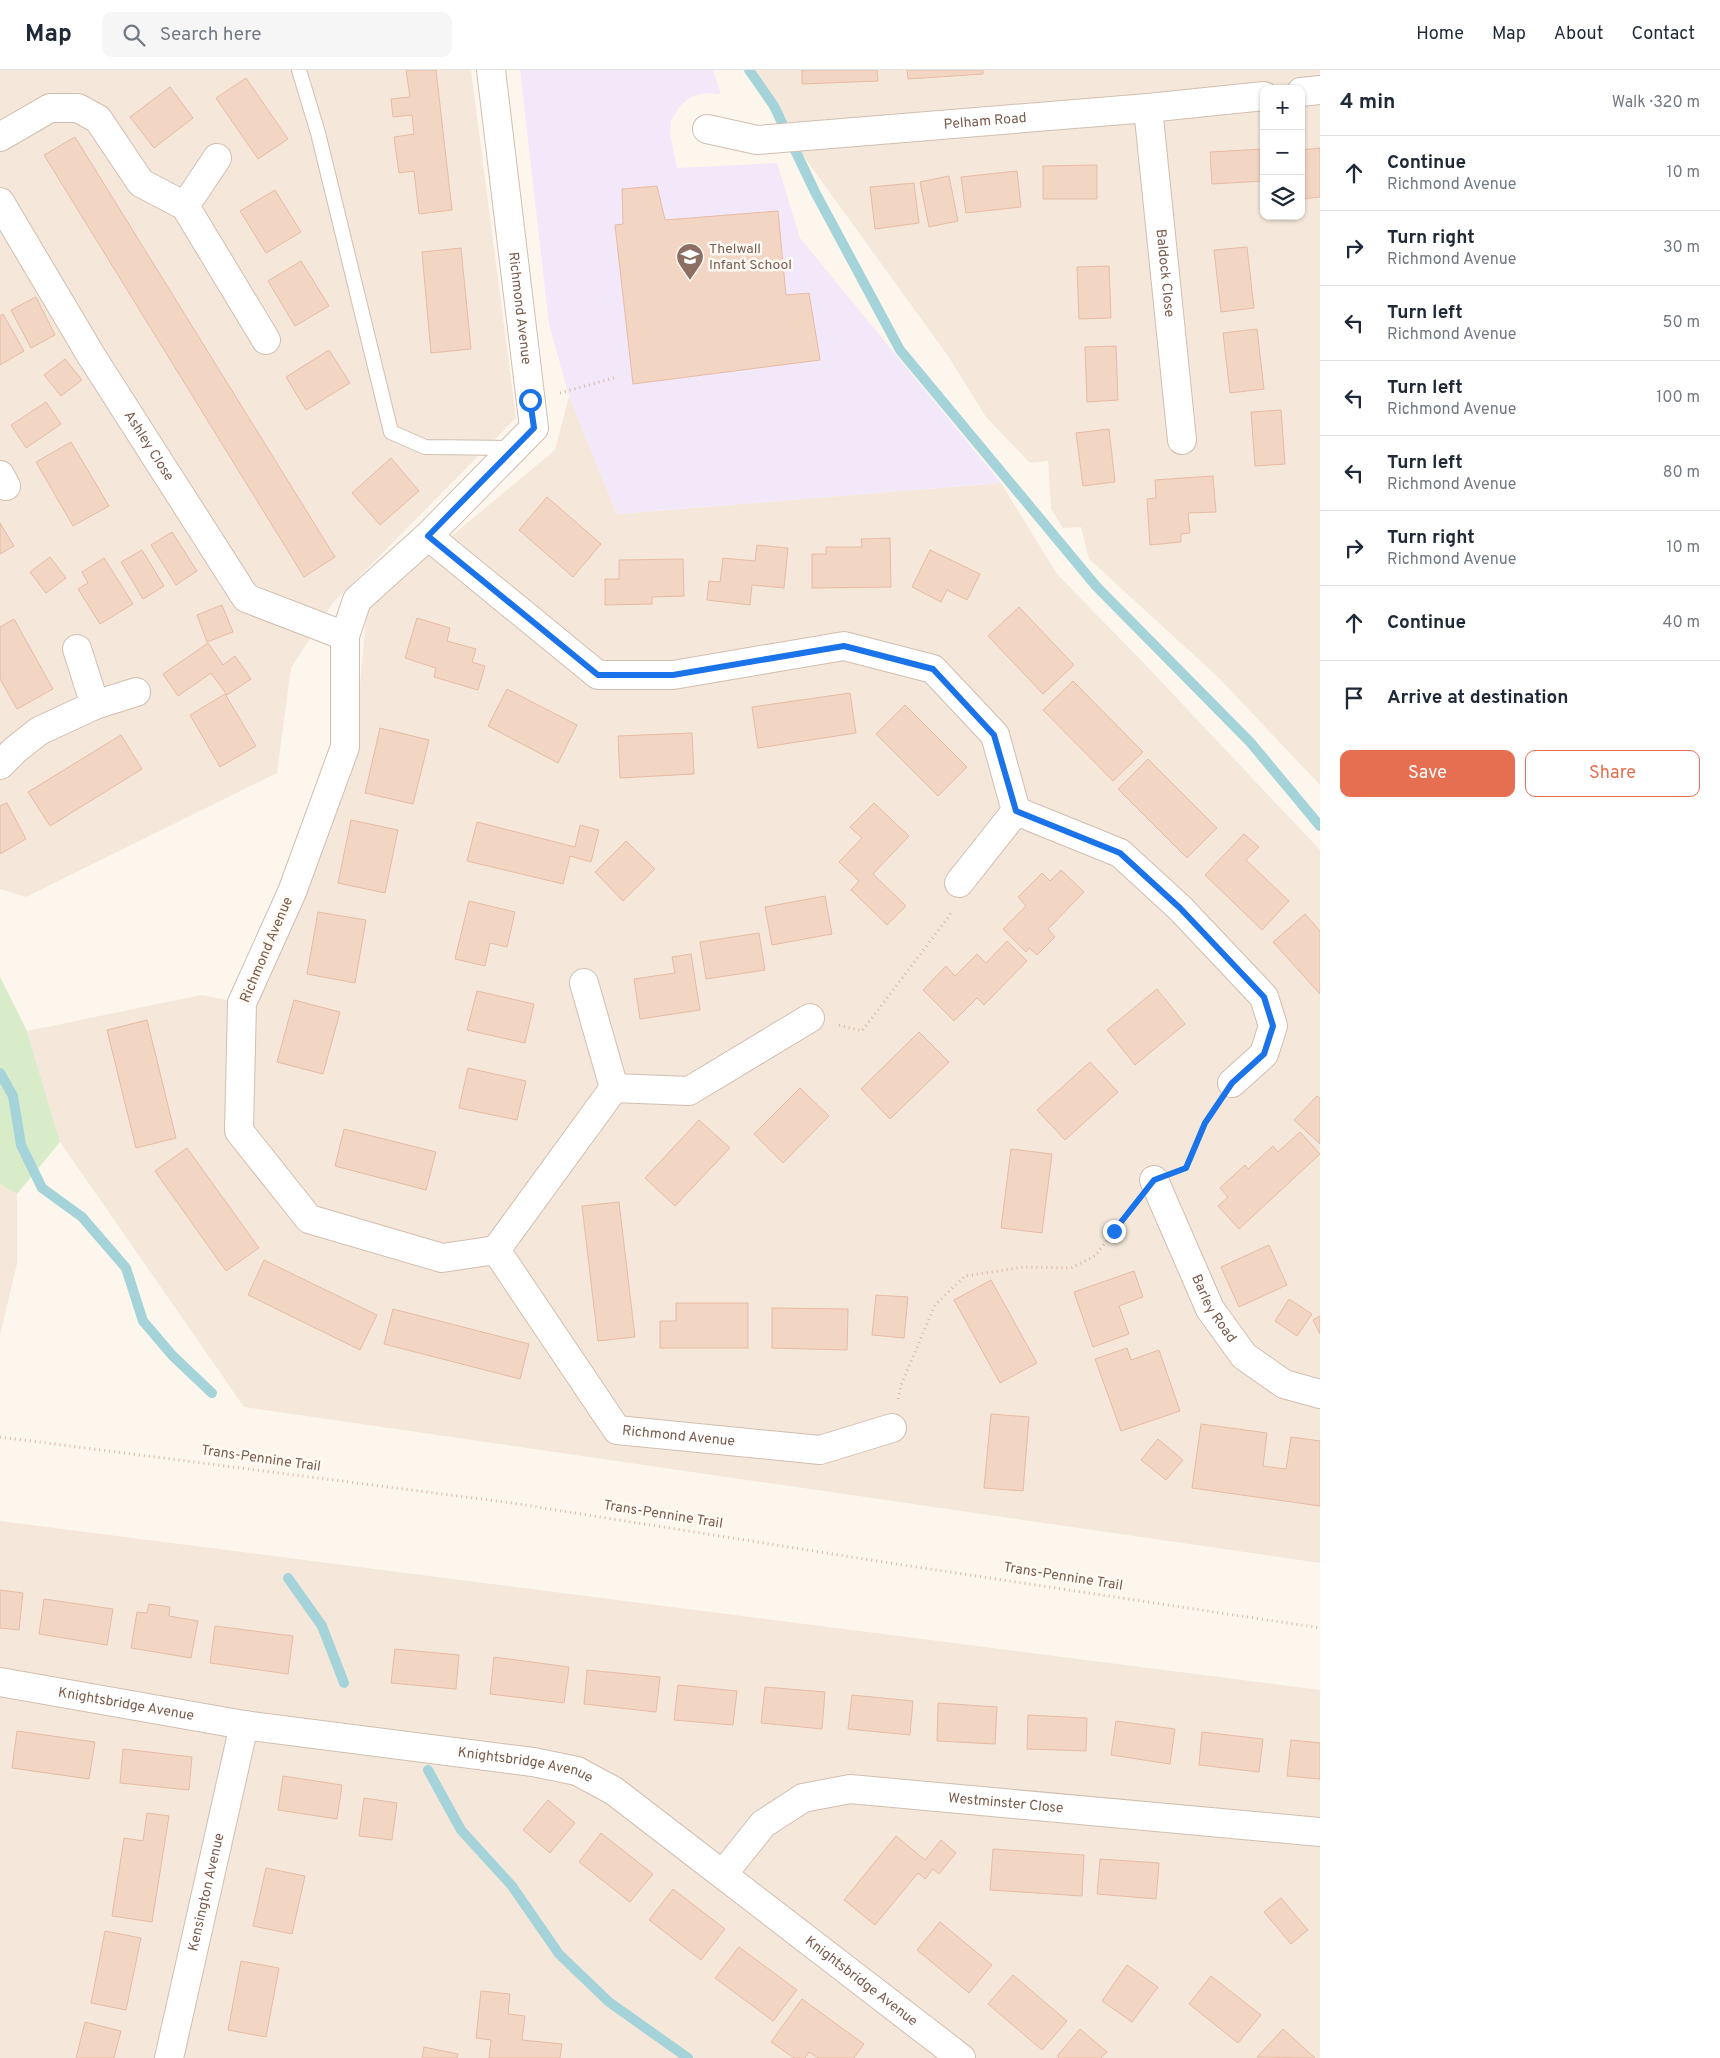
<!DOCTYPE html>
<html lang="en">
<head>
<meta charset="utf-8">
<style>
  :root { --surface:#fff; --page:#f6f6f7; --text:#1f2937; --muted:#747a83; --line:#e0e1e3; --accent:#e76f51 }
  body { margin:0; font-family:Overpass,sans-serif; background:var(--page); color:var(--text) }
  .controls { position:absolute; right:15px; top:15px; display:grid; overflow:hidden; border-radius:10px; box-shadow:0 1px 4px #0004 }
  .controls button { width:45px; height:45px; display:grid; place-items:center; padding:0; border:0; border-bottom:1px solid var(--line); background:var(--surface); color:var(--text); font:25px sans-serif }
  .stop { position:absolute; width:15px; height:15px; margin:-11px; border:4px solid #1a73e8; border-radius:50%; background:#fff }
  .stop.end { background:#1a73e8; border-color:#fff; box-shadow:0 1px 5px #0008 }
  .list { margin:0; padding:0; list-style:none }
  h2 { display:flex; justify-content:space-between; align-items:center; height:65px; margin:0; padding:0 20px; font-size:21px }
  h2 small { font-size:16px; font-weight:400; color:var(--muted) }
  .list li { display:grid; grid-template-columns:32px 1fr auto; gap:15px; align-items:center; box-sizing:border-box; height:75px; padding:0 20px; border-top:1px solid var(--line) }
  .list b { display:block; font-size:19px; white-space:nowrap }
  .list p { margin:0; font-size:16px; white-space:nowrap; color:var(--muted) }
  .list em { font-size:16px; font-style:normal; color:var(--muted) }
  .actions { display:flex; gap:10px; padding:15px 20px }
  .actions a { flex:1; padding:11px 0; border:1px solid var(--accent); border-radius:10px; text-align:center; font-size:18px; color:var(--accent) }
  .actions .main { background:var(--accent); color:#fff }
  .icon { flex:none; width:28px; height:28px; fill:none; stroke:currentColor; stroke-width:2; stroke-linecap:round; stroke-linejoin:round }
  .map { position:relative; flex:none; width:1320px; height:1988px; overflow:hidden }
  header { display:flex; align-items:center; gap:30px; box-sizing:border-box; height:70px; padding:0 25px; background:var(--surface); border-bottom:1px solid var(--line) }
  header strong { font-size:24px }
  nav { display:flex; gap:28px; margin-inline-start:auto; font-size:18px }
  .search { width:350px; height:45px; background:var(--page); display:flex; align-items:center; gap:12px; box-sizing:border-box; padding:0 18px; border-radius:10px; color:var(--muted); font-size:19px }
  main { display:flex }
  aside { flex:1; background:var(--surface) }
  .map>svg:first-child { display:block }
</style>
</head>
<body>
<header>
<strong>Map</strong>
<div class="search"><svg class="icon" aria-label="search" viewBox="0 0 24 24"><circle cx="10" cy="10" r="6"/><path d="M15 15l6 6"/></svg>Search here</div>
<nav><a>Home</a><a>Map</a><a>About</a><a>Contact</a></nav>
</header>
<main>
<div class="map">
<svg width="1320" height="1988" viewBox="0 0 1320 1988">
  <rect width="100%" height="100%" fill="#fdf6ec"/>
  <!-- residential -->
  <g fill="#f5e8da" fill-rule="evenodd">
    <path d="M0,0H471L516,348L332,534L291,598L277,703L26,827L0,819Z"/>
    <path d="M751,0H1320V715L1219,608L1089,489L1081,457L1063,458L1051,439L1048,391L1030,393L986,347L948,286L773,44ZM1264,19H1301V146H1264Z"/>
    <path d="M569,326L617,444L1001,413L1057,504L1139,588L1320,780V1493L244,1337L60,1072L27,961L201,925L252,935L353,694L367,536L555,380Z"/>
    <path d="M0,1114L17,1124V1194L0,1265Z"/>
    <path d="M0,1451L1320,1620V1988H0Z"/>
  </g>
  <!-- education -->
  <path fill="#f3e8fa" d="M520,0H713L721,24L705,23L691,27L679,37L671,51L670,63L677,98L777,93L800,168L1001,413L617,444L569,326L549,254Z"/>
  <!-- green -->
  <path fill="#d8ecc9" d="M0,907L27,961L60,1072L17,1124L0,1114Z"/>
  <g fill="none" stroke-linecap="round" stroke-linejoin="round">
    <!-- stream -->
    <g stroke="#a5d3da" stroke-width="10">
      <path d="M749,0L774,36L815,122L900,280L1096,516L1250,672L1320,756"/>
      <path d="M0,1003L13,1026L21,1075L42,1118L82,1147L126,1198L143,1251L172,1285L212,1323"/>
      <path d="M288,1508L322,1556L344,1613"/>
      <path d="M428,1700L461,1760L512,1816L559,1884L609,1932L688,1988"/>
    </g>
  </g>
  <!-- building -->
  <g fill="#f3d5c3" stroke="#e6bba3">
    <path d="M406,0H436L452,140L419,144L414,101L399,103L394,67L414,64L412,45L393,47L391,29L410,27Z"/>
    <path d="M802,0H877L878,11L802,14Z"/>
    <path d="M907,0H983V4L908,9Z"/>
    <path d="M246,8L288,69L258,89L216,28Z"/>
    <path d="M170,17L193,48L154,78L130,47Z"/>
    <path d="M75,67L335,487L304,507L44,85Z"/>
    <path d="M1320,78V127L1301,129V80Z"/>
    <path d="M1264,79V111L1212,114L1210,82Z"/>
    <path d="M1097,95V129H1043V96Z"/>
    <path d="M1017,101L1021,137L966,143L961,107Z"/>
    <path d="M949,106L958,151L929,157L920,112Z"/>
    <path d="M914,113L919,153L875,159L870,117Z"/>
    <path d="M657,116L665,150L778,141L786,225L809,223L820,290L633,314L615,155L623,154L622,119Z"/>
    <path d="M275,120L301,162L266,183L240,141Z"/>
    <path d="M1247,177L1254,238L1221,242L1214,180Z"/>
    <path d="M461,178L471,279L431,283L422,182Z"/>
    <path d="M301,191L329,236L295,256L268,211Z"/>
    <path d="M1109,196L1111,248L1079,249L1077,197Z"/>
    <path d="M36,227L55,265L31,278L11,240Z"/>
    <path d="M3,244L24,281L0,295V246Z"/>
    <path d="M1257,259L1264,319L1230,323L1223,263Z"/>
    <path d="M1116,276L1118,330L1087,332L1085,277Z"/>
    <path d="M329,280L350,313L306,340L286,307Z"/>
    <path d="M65,289L82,310L61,326L44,305Z"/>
    <path d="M46,332L61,354L26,378L11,355Z"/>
    <path d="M1281,340L1285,394L1255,396L1251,342Z"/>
    <path d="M1109,359L1115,412L1083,416L1076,363Z"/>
    <path d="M71,372L109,436L73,456L36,392Z"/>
    <path d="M391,388L419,421L380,455L352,423Z"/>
    <path d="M1213,406L1216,442L1188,443L1190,463L1181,464V472L1150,475L1147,429L1156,428L1155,410Z"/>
    <path d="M547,427L601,474L573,507L519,460Z"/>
    <path d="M0,453L14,476L0,484Z"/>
    <path d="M172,462L197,501L176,515L151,475Z"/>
    <path d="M890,468L891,517L812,518V484H826V477H862L861,469Z"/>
    <path d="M757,475L788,478L784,518L752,515L750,535L707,530L709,511L720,512L723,488L755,491Z"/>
    <path d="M142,480L164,516L143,529L121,492Z"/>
    <path d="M930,480L980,504L967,530L947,520L941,532L912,517Z"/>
    <path d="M50,487L66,508L46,523L30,502Z"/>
    <path d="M104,488L133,534L100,554L78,519L88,513L82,502Z"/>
    <path d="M683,489L684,526L652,527V534L605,535V509H619V490Z"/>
    <path d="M222,535L233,562L207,572L197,545Z"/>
    <path d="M1019,537L1074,595L1043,624L988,566Z"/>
    <path d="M417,548L450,558L447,571L476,579L472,592L485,596L478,620L434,607L436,598L405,588Z"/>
    <path d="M14,549L53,619L17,639L0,609V557Z"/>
    <path d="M208,573L223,595L235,586L251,609L227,625L211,603L178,626L163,604Z"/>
    <path d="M1073,611L1143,682L1113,711L1043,640Z"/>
    <path d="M507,619L577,655L558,693L488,656Z"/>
    <path d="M850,623L856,663L758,678L752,637Z"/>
    <path d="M225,624L256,676L220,697L190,645Z"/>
    <path d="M905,635L967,697L938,726L876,664Z"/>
    <path d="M380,658L429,670L413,734L365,723Z"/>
    <path d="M692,663L694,704L620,708L618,666Z"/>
    <path d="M121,665L142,699L50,756L28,722Z"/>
    <path d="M1148,689L1217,758L1187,788L1118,719Z"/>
    <path d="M7,733L26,769L0,784V736Z"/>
    <path d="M874,733L909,766L873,804L906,836L887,855L851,820L859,811L839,792L862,768L850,757Z"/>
    <path d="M351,750L398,760L385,823L338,813Z"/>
    <path d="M477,752L575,777L580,755L599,760L591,792L570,786L563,814L467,791Z"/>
    <path d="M1244,764L1259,777L1246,790L1289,831L1262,860L1205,805Z"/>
    <path d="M626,771L655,799L623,831L595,802Z"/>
    <path d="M1061,800L1084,822L1048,859L1055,867L1037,885L1029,878L1026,882L1003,859L1026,836L1018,827L1042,803L1050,811Z"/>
    <path d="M825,826L832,864L772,875L765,837Z"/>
    <path d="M469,831L515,842L507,877L490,873L485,896L455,889Z"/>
    <path d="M318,842L366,850L355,913L307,904Z"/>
    <path d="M1305,844L1320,861V924L1273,872Z"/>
    <path d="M759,863L765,900L706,909L700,872Z"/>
    <path d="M1007,871L1027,891L984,935L977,928L954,951L923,920L946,896L955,906L977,884L986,893Z"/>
    <path d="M691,884L700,940L640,949L634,909L675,903L672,887Z"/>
    <path d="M1157,919L1185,954L1135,995L1107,960Z"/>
    <path d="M477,921L534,934L525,973L467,960Z"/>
    <path d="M294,930L340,942L323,1004L277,992Z"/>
    <path d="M147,950L176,1068L136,1078L107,960Z"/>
    <path d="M919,962L949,992L890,1049L861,1019Z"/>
    <path d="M1090,992L1118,1022L1065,1070L1037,1040Z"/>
    <path d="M468,998L526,1011L517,1050L459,1038Z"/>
    <path d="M800,1018L829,1046L783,1093L754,1064Z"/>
    <path d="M1317,1026L1320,1028V1074L1294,1050Z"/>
    <path d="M699,1050L730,1078L675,1136L645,1108Z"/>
    <path d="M344,1059L436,1082L426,1120L335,1096Z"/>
    <path d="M1300,1062L1320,1084L1239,1159L1218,1136L1228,1127L1220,1118L1245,1095L1248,1099L1273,1076L1278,1082Z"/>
    <path d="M187,1078L259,1178L226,1201L155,1101Z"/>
    <path d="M1011,1079L1052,1084L1042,1163L1001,1158Z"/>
    <path d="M619,1132L635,1267L598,1271L582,1136Z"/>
    <path d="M1269,1175L1287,1215L1239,1237L1221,1197Z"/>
    <path d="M264,1190L377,1245L360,1280L248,1225Z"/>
    <path d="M1134,1201L1143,1227L1119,1236L1129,1264L1093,1277L1074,1222Z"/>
    <path d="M991,1210L1037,1293L1000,1313L954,1230Z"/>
    <path d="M876,1225L908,1227L904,1268L872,1265Z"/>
    <path d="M1289,1229L1312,1244L1297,1266L1275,1251Z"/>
    <path d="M676,1233H748V1278H660V1251H676Z"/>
    <path d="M772,1238L848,1239L847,1280L772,1278Z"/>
    <path d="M393,1239L529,1274L520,1309L384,1274Z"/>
    <path d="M1320,1246V1264L1313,1250Z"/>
    <path d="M1127,1278L1131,1290L1159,1280L1180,1341L1121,1361L1095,1289Z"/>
    <path d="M991,1344L1029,1347L1023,1421L984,1418Z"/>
    <path d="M1201,1354L1267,1363L1263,1396L1286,1399L1291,1367L1320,1371V1436L1192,1418Z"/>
    <path d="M1158,1369L1183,1390L1166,1410L1141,1390Z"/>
    <path d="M0,1520L23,1523L19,1560L0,1558Z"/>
    <path d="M44,1529L113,1539L107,1575L39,1564Z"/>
    <path d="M149,1534L170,1537L169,1546L198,1551L191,1588L131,1578L137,1542L147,1543Z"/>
    <path d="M215,1556L293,1566L288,1604L210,1593Z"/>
    <path d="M395,1579L459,1585L456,1619L391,1613Z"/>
    <path d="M494,1587L569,1597L564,1633L490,1624Z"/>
    <path d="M587,1600L660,1607L656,1642L584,1634Z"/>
    <path d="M678,1615L737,1621L733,1655L674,1650Z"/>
    <path d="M765,1617L825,1622L822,1659L761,1653Z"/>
    <path d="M852,1625L913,1631L910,1665L848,1659Z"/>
    <path d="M938,1633L997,1637L995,1674L937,1671Z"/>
    <path d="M1028,1645L1087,1648L1086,1681L1027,1679Z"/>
    <path d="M1116,1651L1175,1659L1170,1694L1111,1685Z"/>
    <path d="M17,1661L95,1672L89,1709L12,1698Z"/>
    <path d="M1202,1662L1263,1669L1259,1702L1199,1695Z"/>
    <path d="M1291,1670L1320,1673V1709L1287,1706Z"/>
    <path d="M123,1679L192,1687L189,1720L120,1713Z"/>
    <path d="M283,1706L342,1715L337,1749L278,1740Z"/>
    <path d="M364,1728L397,1733L392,1770L359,1766Z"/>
    <path d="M548,1730L575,1753L550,1783L523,1760Z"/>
    <path d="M147,1743L169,1746L152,1852L112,1846L124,1768L143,1771Z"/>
    <path d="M601,1763L653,1804L630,1832L579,1792Z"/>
    <path d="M896,1766L925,1790L941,1770L956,1783L939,1804L933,1799L925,1809L918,1803L875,1855L844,1830Z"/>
    <path d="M993,1779L1084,1785L1082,1826L990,1820Z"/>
    <path d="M1100,1789L1159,1793L1156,1829L1097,1824Z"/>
    <path d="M266,1798L305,1806L292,1864L253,1856Z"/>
    <path d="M673,1819L725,1859L701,1890L649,1850Z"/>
    <path d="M1281,1828L1308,1860L1291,1874L1264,1842Z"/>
    <path d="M940,1852L992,1895L969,1923L917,1880Z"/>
    <path d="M105,1861L141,1868L126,1940L91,1933Z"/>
    <path d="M739,1877L797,1920L773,1951L715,1908Z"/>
    <path d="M241,1891L279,1898L266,1967L228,1960Z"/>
    <path d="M1127,1895L1158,1917L1132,1952L1102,1931Z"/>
    <path d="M1013,1905L1067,1951L1042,1980L988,1934Z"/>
    <path d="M1211,1906L1261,1945L1238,1973L1189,1934Z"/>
    <path d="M481,1921L510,1924L508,1944L525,1946L522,1970L562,1974L560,1988H489L491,1970L476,1968Z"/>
    <path d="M802,1929L864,1974L854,1988H818L809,1982L805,1988H794L771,1972Z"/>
    <path d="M85,1952L121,1961L114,1988H76Z"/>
    <path d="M1080,1959L1107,1982L1101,1988H1059L1057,1986Z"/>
    <path d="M1283,1959L1315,1988L1257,1987Z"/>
    <path d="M424,1977L458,1984L457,1988H422Z"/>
  </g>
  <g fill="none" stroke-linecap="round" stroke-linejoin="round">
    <defs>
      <path id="service" d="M299,0L318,63L391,362L425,377L513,378"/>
      <g id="minor">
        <path id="s1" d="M491,0L534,358L428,466L357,530L345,566V677L292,822L242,933L239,1061L309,1149L442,1188L496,1180L617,1360L820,1380L892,1358"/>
        <path d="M1301,22L1320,20"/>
        <path id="s2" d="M1148,38L1182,370"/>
        <path id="s3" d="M707,59L757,70L1148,38L1264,26"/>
        <path d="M0,67L50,38H78L98,49L141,113L185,136"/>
        <path d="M217,88L185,136L266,270"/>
        <path id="s4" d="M0,132L92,287L246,528L345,566"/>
        <path d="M0,405L6,416"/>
        <path d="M428,466L598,605H673L844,576L933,599L995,665L1016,741L959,813"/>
        <path d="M77,579L95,635L136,622"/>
        <path d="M0,695L15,680L39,661L95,635"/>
        <path d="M1016,741L1120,783L1180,838L1264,927L1273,956L1264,984L1232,1013"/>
        <path d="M584,913L614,1018L689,1021L810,948"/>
        <path id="s5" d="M1154,1110L1210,1239L1244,1286L1284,1314L1320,1324"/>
        <path d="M496,1180L614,1018"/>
        <path id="s6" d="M0,1612L244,1655L533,1692L577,1701L614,1721L961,1988"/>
        <path id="s7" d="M723,1804L763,1754L803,1728L850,1719L1320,1762"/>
        <path id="s8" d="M169,1988L244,1655"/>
      </g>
    </defs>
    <!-- service casing -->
    <use href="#service" stroke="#d1beb0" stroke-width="16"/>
    <!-- minor casing -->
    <use href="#minor" stroke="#d1beb0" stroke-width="30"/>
    <!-- path -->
    <g stroke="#d9b8a5" stroke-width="3" stroke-dasharray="1 4" stroke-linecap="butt">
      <path d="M560,323L617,307"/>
      <path d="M839,955L862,961L950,845L951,840"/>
      <path d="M1182,1100L1186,1098L1205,1053L1215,1038"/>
      <path d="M898,1329L901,1315L935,1235L965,1206L1024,1197L1071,1198L1095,1186L1133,1137"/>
      <path d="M0,1367L512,1433L877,1491L1320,1558"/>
    </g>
    <!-- service -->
    <use href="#service" stroke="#fff" stroke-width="14"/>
    <!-- minor -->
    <use href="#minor" stroke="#fff" stroke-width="28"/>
  </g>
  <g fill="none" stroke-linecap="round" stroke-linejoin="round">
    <!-- route -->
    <path stroke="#1a73e8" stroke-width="6" d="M530,330L534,358L428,466L598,605H673L844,576L933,599L994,665L1016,741L1120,783L1180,838L1264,927L1273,956L1264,984L1232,1013L1205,1053L1186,1098L1154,1110L1114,1161"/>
  </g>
  <!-- icons -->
  <defs>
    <symbol id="school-pin" viewBox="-11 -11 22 30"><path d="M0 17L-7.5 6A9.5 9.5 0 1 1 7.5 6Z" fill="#8d6e63" stroke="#fffaf3"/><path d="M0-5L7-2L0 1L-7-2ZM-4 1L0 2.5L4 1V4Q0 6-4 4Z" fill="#fff"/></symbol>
  </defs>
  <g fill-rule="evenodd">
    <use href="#school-pin" x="674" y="171" width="32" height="43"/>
  </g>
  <g text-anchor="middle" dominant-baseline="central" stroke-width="5" stroke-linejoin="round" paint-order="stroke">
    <!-- street labels -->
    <g font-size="14" fill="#7a5c4d" stroke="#fffaf3">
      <text stroke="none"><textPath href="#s3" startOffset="280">Pelham Road</textPath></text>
      <text stroke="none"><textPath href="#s2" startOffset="166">Baldock Close</textPath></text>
      <text stroke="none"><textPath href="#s1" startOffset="240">Richmond Avenue</textPath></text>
      <text stroke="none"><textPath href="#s4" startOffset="286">Ashley Close</textPath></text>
      <text transform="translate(267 880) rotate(-67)">Richmond Avenue</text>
      <text stroke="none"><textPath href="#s5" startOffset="142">Barley Road</textPath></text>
      <text stroke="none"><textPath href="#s1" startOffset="1745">Richmond Avenue</textPath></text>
      <text transform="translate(261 1389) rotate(8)">Trans-Pennine Trail</text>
      <text transform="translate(663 1445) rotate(9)">Trans-Pennine Trail</text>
      <text transform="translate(1063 1507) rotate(9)">Trans-Pennine Trail</text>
      <text stroke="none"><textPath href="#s6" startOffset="128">Knightsbridge Avenue</textPath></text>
      <text stroke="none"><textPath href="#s6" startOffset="532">Knightsbridge Avenue</textPath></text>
      <text stroke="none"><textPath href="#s7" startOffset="316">Westminster Close</textPath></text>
      <text stroke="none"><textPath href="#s8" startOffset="170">Kensington Avenue</textPath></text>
      <text stroke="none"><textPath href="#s6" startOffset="938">Knightsbridge Avenue</textPath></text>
    </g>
    <!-- education labels -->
    <g font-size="14" fill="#785e54" stroke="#fffaf3" text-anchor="start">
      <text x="709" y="179">Thelwall<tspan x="709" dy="16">Infant School</tspan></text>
    </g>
  </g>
</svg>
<div class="controls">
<button>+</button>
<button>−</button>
<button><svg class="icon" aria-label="layers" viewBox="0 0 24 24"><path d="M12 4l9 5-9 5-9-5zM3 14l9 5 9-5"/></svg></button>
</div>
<div class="stop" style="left:530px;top:330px"></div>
<div class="stop end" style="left:1114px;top:1161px"></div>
</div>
<aside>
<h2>4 min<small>Walk · 320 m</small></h2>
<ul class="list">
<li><svg class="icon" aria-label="ahead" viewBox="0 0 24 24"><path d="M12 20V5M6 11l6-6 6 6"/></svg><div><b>Continue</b><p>Richmond Avenue</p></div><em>10 m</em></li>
<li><svg class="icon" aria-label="right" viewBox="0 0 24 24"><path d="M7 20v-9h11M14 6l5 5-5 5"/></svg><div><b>Turn right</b><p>Richmond Avenue</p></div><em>30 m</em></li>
<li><svg class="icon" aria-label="left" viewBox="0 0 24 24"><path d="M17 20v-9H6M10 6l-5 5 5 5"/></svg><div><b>Turn left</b><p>Richmond Avenue</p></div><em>50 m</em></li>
<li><svg class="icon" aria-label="left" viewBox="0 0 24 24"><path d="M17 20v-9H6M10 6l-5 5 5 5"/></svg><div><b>Turn left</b><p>Richmond Avenue</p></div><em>100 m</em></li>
<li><svg class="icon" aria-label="left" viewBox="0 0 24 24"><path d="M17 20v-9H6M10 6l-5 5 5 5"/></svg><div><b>Turn left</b><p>Richmond Avenue</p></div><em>80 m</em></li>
<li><svg class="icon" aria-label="right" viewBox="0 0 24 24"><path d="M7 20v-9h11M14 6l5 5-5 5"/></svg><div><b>Turn right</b><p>Richmond Avenue</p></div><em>10 m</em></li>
<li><svg class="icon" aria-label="ahead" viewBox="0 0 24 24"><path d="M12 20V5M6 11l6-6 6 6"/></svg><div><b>Continue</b></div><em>40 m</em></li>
<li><svg class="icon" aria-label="arrive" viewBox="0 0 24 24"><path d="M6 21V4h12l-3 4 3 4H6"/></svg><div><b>Arrive at destination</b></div></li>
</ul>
<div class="actions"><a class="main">Save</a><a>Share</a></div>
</aside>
</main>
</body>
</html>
